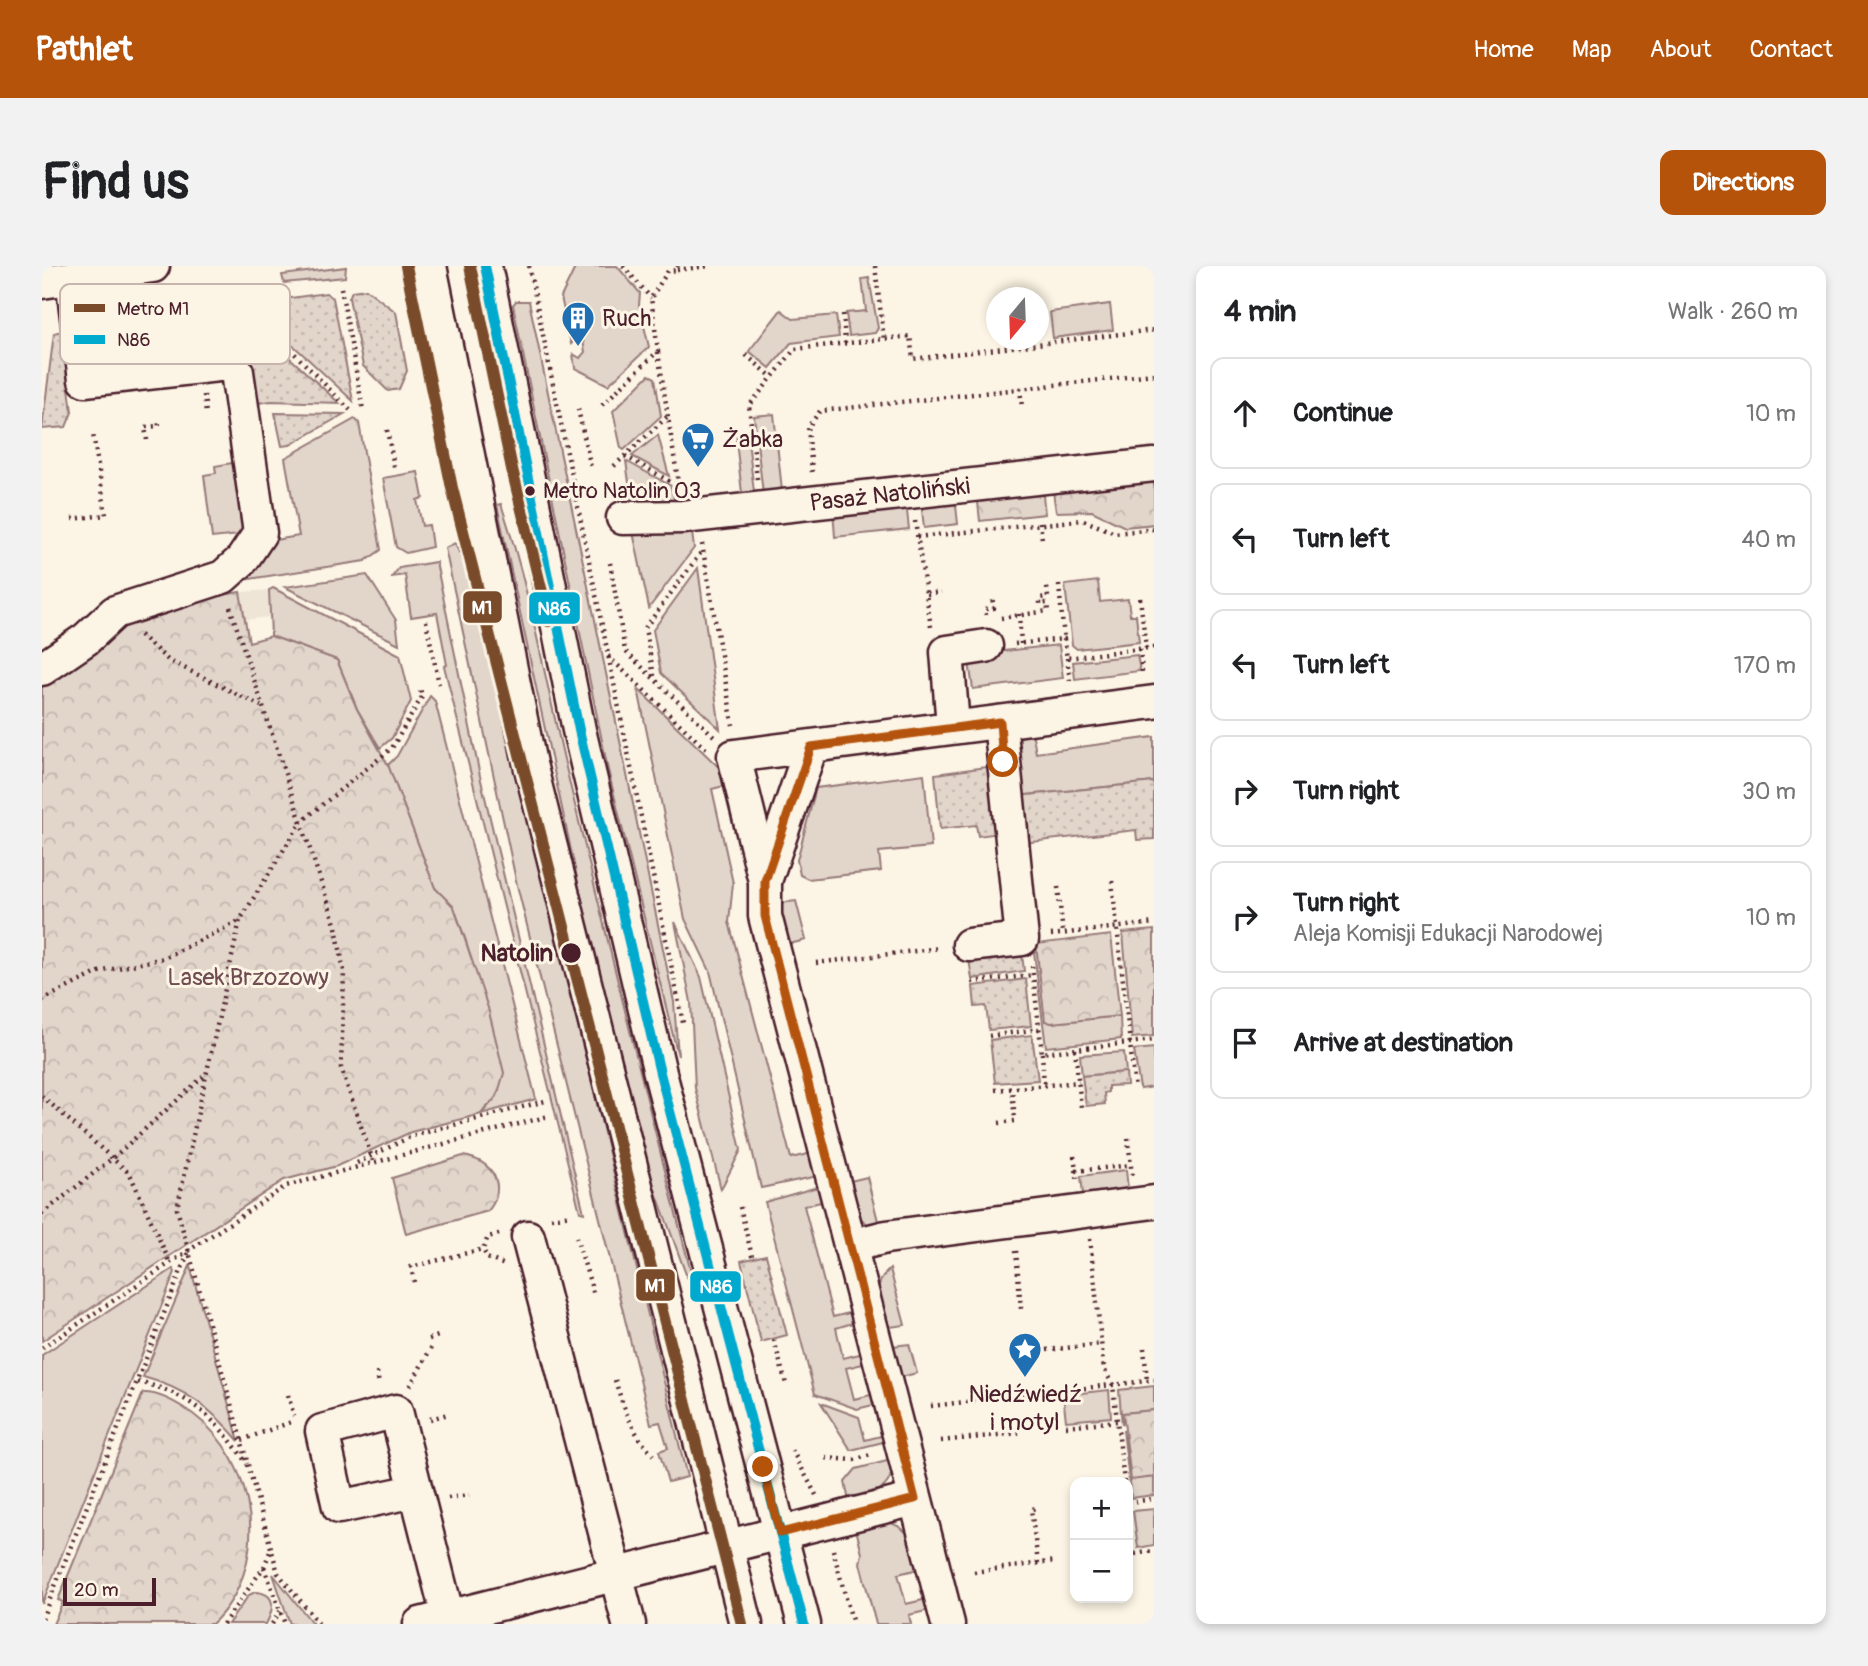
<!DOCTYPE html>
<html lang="en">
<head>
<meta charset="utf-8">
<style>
  :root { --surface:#fff; --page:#f2f2f2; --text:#202124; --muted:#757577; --line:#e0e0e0; --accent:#b45309 }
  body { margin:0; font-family:Pangolin,sans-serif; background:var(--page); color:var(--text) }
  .controls { position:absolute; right:21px; bottom:21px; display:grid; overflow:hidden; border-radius:14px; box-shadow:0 4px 10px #0003 }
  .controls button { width:63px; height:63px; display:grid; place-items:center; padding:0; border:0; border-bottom:2px solid var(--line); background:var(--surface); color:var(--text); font:35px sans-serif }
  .compass { position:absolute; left:944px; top:21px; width:63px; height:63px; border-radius:50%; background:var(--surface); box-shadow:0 4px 10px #0003; rotate:199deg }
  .scale { position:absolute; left:21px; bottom:18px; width:93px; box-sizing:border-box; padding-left:7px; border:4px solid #4a1f2b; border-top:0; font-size:19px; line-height:24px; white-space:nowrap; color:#4a1f2b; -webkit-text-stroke:5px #fcf5e5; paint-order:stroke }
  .stop { position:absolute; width:21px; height:21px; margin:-16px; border:5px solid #b45309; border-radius:50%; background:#fff }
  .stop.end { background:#b45309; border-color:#fff; box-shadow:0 2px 7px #0008 }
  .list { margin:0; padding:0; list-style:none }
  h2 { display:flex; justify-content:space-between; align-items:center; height:91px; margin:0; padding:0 28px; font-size:30px }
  h2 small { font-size:23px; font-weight:400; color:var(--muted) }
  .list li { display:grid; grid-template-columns:46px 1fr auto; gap:21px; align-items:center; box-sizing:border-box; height:112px; margin:0 14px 14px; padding:0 14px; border:2px solid var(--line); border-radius:14px }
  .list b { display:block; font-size:26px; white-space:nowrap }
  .list p { margin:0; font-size:23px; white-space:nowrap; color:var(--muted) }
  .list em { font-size:23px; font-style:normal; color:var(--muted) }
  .icon { flex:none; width:38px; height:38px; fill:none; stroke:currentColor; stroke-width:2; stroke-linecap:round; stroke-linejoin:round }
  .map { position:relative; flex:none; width:1112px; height:1358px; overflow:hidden; border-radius:14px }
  header { display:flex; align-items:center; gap:42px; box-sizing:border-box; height:98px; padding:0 35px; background:var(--accent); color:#fff }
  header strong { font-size:33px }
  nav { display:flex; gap:38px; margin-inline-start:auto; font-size:24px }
  .intro { display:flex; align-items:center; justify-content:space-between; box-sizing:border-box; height:168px; padding:0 42px }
  h1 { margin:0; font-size:49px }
  .button { padding:18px 32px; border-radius:14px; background:var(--accent); color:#fff; font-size:24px; font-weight:700 }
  main { display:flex; gap:42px; padding:0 42px }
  aside { flex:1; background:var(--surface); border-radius:14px; box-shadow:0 4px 10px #0003 }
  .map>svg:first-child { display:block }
</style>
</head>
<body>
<header>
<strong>Pathlet</strong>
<nav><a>Home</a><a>Map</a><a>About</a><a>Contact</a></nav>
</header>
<div class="intro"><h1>Find us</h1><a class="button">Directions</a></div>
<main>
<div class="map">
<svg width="1112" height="1358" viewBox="0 0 1112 1358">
  <defs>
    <pattern id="forest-crowns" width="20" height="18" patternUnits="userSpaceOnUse" patternTransform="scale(1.75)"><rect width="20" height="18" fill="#e2d5ca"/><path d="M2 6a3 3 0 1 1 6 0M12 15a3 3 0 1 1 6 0" fill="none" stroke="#c3b6ae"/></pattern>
    <pattern id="garden-dots" width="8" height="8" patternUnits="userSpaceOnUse" patternTransform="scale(1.75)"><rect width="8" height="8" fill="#e2d5ca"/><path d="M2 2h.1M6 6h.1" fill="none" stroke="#c3b6ae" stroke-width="1.8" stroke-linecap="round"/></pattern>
  </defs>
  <rect width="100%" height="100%" fill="#fcf5e5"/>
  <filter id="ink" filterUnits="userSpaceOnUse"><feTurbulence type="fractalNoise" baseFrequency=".0143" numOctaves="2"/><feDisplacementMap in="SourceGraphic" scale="14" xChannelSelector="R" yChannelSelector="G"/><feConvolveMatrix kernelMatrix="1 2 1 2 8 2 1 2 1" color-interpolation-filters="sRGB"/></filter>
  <g filter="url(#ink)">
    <!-- built -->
    <path fill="#eee5d7" d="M227,324L229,351L201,354L198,326Z"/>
    <!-- grass -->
    <g fill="#e2d5ca" stroke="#967a7a" stroke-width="2">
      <path d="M534,0H575L598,27L597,39L607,81L566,119L533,102L531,88L538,92L543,86L541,74L536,70L529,78L519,31Z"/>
      <path d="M304,1L303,11L242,17L240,9Z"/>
      <path d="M827,12L836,62L833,67L807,70L804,47L824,45L820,13Z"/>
      <path d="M474,35H487L632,736L636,790L566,504L471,39Z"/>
      <path d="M1068,38L1071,64L1011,72L1008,46Z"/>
      <path d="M739,44L751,53L794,49L797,71L749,77L728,102L707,85Z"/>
      <path d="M607,109L613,112L619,150L582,184L579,182L571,145Z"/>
      <path d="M732,148L740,225L721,228L712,150Z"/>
      <path d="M313,153L317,157L339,284L323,295L195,315L194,312L233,274L257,270L243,192Z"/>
      <path d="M616,169L627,210L590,190Z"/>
      <path d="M706,174L712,226L700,227L694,175Z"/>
      <path d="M584,195L629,220L635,245H591Z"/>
      <path d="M196,196L203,259L197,269L170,272L162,209L174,207L173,200Z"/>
      <path d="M376,206L381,232L375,234L380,260L387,259L390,281L364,287L354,281L341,212Z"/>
      <path d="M913,230L916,258L882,262L879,235Z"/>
      <path d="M864,236L867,263L793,271L791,244Z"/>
      <path d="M459,238C489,327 504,419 526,510C566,677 607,844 650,1010L645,1011L611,918L542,645L455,239Z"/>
      <path d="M649,259L652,282L607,342L591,266Z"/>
      <path d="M413,277L429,314L645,1211L626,1216L617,1185L626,1182L618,1156L609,1158L475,619L403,282Z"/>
      <path d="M394,296L438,510L542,947L538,946L402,400L405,399L395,347L369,351L363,309L350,311L357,302Z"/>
      <path d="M656,302L678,463L619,407L611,364Z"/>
      <path d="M325,309L354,354L357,378L243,321Z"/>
      <path d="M1056,315L1058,336L1086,333L1088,349H1094L1097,376L1035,383L1030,379L1023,319Z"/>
      <path d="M231,322L358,389L369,435L350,472L338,482L315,443L295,394L229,370L227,324Z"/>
      <path d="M1017,379L1021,412L931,423L926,389Z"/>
      <path d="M1095,389L1098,405L1033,413L1031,396Z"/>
      <path d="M596,423L689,513L690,518L670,523L691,617L687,656L749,892L770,887L776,910L719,922L668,705L643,653Z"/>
      <path d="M388,430L393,435L494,833L439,848L455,830L424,675L412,642L393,622L346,499L355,490Z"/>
      <path d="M990,465L994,487L1112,471V516L975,530L973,474Z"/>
      <path d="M882,508L889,581L837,586L839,605L766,613L758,609L755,594L774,522Z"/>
      <path d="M754,635L764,674L743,679L737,657L739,637Z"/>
      <path d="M633,656L659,711L699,884L679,923L653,822L649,736Z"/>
      <path d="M991,678H994L1009,757L1078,750L1079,773L1004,781Z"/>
      <path d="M1112,782V821L1098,823L1092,784Z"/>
      <path d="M1082,786L1084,806L1040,810L1038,789Z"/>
      <path d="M1084,904L1087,932L1042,938L1039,910Z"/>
      <path d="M825,911L838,963C813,957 811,939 804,916Z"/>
      <path d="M779,920L783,935L762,940L791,1051L811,1046L814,1056L794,1062L801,1092L822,1087L825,1097L804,1102L812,1133L833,1128L835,1138L815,1143L773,1128L723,936Z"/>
      <path d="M148,1000L197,1175C170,1143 143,1122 101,1111Z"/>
      <path d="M131,1003L133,1006L0,1338V1089Z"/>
      <path d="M848,1003L863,1059L848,1061L841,1056C836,1035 830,1018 848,1003Z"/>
      <path d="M867,1078L875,1107L855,1112L849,1090L851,1080Z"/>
      <path d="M1112,1120V1144L1082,1147L1080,1159L1077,1124Z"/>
      <path d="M1067,1124L1069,1151L1024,1155L1021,1129Z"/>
      <path d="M779,1137L817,1151L823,1174L843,1169L845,1175L809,1184Z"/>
      <path d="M1081,1164L1089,1213L1112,1211V1229L1089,1232Z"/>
      <path d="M849,1194C854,1224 831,1228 807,1235L803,1216L814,1203Z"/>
      <path d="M1112,1243V1279L1096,1282L1091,1245Z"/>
      <path d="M843,1256C869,1259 872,1281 877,1303L856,1308L864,1338L885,1333L888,1344L867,1349L869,1358H834L818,1297L820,1288L814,1263Z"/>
      <path d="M231,1308L271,1358H248Z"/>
      <path d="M213,1326C235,1327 232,1343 224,1358H186L207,1329Z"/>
    </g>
    <!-- forest -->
    <g fill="url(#forest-crowns)" stroke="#967a7a" stroke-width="2">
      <path d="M1112,208V258L1083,261L1050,245L1014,246L1010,219Z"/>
      <path d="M1000,220L1003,248L938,255L935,227Z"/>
      <path d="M198,326L207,376L229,370L295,394L315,443L346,499L393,622L412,641L446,742L462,807L455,830L439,848L369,866L295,900L242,914L0,1075V419L69,364L120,340Z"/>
      <path d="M1112,664V770L1090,772L1081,667Z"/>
      <path d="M1069,669L1078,750L1009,757L1003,755L994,678Z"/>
      <path d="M421,890C451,894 466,921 446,945L364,968L350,912Z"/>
      <path d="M101,1127C118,1126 137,1138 151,1148C215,1195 231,1300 170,1358H11L21,1336L16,1334Z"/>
      <path d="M1112,1144V1211L1089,1214L1081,1147Z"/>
    </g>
    <!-- garden -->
    <g fill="url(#garden-dots)" stroke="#967a7a" stroke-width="2">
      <path d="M324,23L354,46L365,105L357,123L346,125L321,100L307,32L310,25Z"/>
      <path d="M284,27L291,32L311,135L253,81L185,41Z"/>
      <path d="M197,62L247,91L297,137L229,135L210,138Z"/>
      <path d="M20,65L30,146L24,161L0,163L12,67Z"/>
      <path d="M233,147L302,148L248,179L240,180Z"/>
      <path d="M952,500L958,567L936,570L934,559L898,563L893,508Z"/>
      <path d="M1112,516V573L1095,574L1094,564L981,577L975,530Z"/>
      <path d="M979,680L982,705L930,713L926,686Z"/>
      <path d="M984,713L989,760L947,764L944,740L933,741L931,720Z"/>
      <path d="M990,769L996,814L953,817L948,774Z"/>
      <path d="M1084,806L1085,819L1066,820V826L1062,827L1063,838L1044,840L1040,810Z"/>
      <path d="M724,989L745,1069L719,1076L699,995Z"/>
    </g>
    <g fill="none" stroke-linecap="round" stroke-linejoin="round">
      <defs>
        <g id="minor">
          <path d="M388,0L488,498L704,1358"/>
          <path d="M443,0L537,464L618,807L762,1358"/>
          <path d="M0,16L111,0"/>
          <path id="s1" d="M581,252L641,251L1112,199"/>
          <path d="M0,403L44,373L73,346L181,311L200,294L218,267L195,106L185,98L43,114L30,12"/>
          <path d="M911,460L905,386L944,380"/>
          <path d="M723,615L769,481"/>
          <path d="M927,679L980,673L958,456"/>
          <path d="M486,971L587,1358"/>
          <path d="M808,980L844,971L1112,936"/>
          <path d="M373,1225L297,1241L280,1165L354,1145L406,1351"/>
          <path d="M378,1358L873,1233"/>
          <path d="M906,1358L723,650V615L692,490L1112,436"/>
        </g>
      </defs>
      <!-- minor casing -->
      <use href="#minor" stroke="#4a1f2b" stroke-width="37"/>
      <!-- path -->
      <g stroke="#4a1f2b" stroke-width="4.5" stroke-dasharray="2 5" stroke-linecap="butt">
        <path d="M487,0L641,757"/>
        <path d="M581,0L609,32"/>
        <path d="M833,0L842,73"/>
        <path d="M635,4L666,0"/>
        <path d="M299,22L321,144"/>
        <path d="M169,37L252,87L308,144"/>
        <path d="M801,48L803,77"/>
        <path d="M616,86L637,222"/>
        <path d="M704,89L730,111"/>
        <path d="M978,122L980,141"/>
        <path d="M162,129L164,148"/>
        <path d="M560,139L616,85L609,32L626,5L635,4L636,0"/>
        <path d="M536,143L549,202"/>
        <path d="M345,164L353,205"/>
        <path d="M694,171L710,169"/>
        <path d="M105,174L103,161L117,160L116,153"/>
        <path d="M583,190L636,220"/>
        <path d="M572,200L626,150"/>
        <path d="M770,206L766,161L778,145L1112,108"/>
        <path d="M715,213L707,140L753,83L868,70L871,93L1112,64"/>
        <path d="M30,253L64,249L51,168"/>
        <path d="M873,255L889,361"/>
        <path d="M998,256L1000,273"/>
        <path d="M875,271L1041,254L1073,267L1112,263"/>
        <path d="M660,278L691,459"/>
        <path d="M568,297L583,385L672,470"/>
        <path d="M1017,319L1022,373"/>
        <path d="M885,328L899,326"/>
        <path d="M1098,332L1104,382"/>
        <path d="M188,341L259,556L198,654L135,943L236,1307L277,1358"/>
        <path d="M977,348L979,378"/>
        <path d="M944,349L943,343L952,342L950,331"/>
        <path d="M959,352L1006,345L1005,337L998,338V332L1006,331L1005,321"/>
        <path d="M384,355L397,418"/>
        <path d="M98,369L126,394L219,440"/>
        <path d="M973,378L1022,373L1025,392L1112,381"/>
        <path d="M1098,383L1100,406"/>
        <path d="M566,390L664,483"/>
        <path d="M1025,392L1028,415"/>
        <path d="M612,410L603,362L660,285"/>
        <path d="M1070,615L1093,823"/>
        <path d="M1016,621L1021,668"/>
        <path d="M1009,669L1112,657"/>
        <path d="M774,697L898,682"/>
        <path d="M990,700L1000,787L1112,774"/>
        <path d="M930,716L991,709"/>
        <path d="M0,734L57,706L122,692L197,655"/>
        <path d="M947,770L997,763"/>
        <path d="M1033,783L1039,841"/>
        <path d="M1000,787L1002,819"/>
        <path d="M953,824L1037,816"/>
        <path d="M0,830L88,908L128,997"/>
        <path d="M957,857L973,855L970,823"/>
        <path d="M1086,872L1090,910"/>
        <path d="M1032,890L1036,917"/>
        <path d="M331,895L299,802L302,705L294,661L259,556L350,482L380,431L378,422"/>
        <path d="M315,897L370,870L503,835"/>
        <path d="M1034,905L1089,899"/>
        <path d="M698,941L710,990"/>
        <path d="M0,948L72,891L162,810"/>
        <path d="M509,952L529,949"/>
        <path d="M457,968L446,971L441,983L445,992L463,999"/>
        <path d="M534,971L552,1029"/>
        <path d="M1048,973L1062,1103L1071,1119L1082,1216"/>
        <path d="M974,985L979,1043"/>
        <path d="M372,1016L369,1001L441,983"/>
        <path d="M387,1073L399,1069"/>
        <path d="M732,1074L744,1118"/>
        <path d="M0,1082L244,920L507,850"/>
        <path d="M1102,1082L1105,1115"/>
        <path d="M1005,1084L1059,1078"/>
        <path d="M335,1106L337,1119"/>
        <path d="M573,1114C582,1143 590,1167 611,1189"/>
        <path d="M96,1116C147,1126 177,1155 205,1198"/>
        <path d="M368,1120L389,1082"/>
        <path d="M246,1129L252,1150"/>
        <path d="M889,1140L1112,1114"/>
        <path d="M388,1153L406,1148"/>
        <path d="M1024,1160L1075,1155"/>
        <path d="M200,1174L252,1155"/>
        <path d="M899,1175L977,1167"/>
        <path d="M750,1184L774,1229"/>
        <path d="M784,1192L812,1194L832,1188"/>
        <path d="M406,1232L427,1229"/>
        <path d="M1086,1236L1112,1233"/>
        <path d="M1086,1250L1090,1288"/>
        <path d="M791,1284L811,1358"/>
        <path d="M1086,1289L1112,1285"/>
        <path d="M996,1297L989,1243L996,1242"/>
        <path d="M222,1301L243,1358"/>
        <path d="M932,1306L1014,1295"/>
        <path d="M0,1353L147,985"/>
        <path d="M181,1358L222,1301L229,1283"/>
        <path d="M230,1358L238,1345"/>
      </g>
      <!-- minor -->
      <use href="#minor" stroke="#fcf5e5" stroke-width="32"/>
      <defs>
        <path id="bus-1" d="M443,0L537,464L618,807L762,1358"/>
      </defs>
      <!-- bus-1 casing -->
      <use href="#bus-1" stroke="#fcf5e5" stroke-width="16"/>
      <!-- bus-1 -->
      <use href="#bus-1" stroke="#00a9ce" stroke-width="10"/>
      <defs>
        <g id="metro-1">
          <path d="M364,0L410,222L700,1358"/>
          <path d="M428,0L470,203L507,355"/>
        </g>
      </defs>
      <!-- metro-1 casing -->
      <use href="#metro-1" stroke="#fcf5e5" stroke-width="18"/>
      <!-- metro-1 -->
      <use href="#metro-1" stroke="#7a4b2a" stroke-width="12"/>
    </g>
  </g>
  <g fill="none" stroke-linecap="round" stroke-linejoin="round" filter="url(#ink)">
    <!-- route -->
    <path stroke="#b45309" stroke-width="9" d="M721,1201L738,1267L873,1233L723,650V615L769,481L958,456L961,496"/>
  </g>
  <!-- icons -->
  <defs>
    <symbol id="building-pin" viewBox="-11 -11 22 30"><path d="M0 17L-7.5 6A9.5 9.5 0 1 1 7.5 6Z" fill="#1f6fb2" stroke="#fcf5e5"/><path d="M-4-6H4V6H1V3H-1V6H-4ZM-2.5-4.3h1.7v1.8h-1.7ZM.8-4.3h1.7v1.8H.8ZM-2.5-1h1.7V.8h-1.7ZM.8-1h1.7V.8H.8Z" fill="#fff"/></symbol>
    <symbol id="supermarket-pin" viewBox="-11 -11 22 30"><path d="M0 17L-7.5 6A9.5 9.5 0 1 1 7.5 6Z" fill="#1f6fb2" stroke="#fcf5e5"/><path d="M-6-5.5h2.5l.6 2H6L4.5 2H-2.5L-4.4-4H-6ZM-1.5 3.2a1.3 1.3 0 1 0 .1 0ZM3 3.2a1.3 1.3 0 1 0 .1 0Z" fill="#fff"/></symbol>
    <symbol id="sight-pin" viewBox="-11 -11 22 30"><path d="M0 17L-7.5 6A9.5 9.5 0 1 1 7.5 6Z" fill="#1f6fb2" stroke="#fcf5e5"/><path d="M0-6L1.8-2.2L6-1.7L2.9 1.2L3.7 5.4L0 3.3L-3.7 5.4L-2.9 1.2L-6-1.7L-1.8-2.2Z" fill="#fff"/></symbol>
  </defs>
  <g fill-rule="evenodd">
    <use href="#building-pin" x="517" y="33" width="38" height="52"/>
    <use href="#supermarket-pin" x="637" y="154" width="38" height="52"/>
    <use href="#sight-pin" x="964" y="1064" width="38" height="52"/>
  </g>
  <!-- markers -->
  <g fill="#4a1f2b" stroke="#fcf5e5" stroke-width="2.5">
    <circle cx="488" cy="225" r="6"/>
    <circle cx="529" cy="687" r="11"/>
  </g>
  <g text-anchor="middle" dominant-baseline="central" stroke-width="6" stroke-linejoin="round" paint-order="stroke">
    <!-- bus labels -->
    <g font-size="22" fill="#4a1f2b" stroke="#fcf5e5" text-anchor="start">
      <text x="501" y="225">Metro Natolin 03</text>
    </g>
    <!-- poi labels -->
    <g font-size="24" fill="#4a1f2b" stroke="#fcf5e5" text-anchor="start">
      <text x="560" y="52">Ruch</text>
      <text x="680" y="173">Żabka</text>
      <text x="983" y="1128" text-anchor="middle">Niedźwiedź<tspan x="983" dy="28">i motyl</tspan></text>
    </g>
    <!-- street labels -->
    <g font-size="24" fill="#4a1f2b" stroke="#fcf5e5">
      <text stroke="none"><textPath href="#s1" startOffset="268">Pasaż Natoliński</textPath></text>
    </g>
    <!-- stop labels -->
    <g font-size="24" font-weight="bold" fill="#4a1f2b" stroke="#fcf5e5" text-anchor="end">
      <text x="511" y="687">Natolin</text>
    </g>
    <!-- park labels -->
    <g font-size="24" fill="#704c53" stroke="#fcf5e5">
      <text x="206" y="711">Lasek Brzozowy</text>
    </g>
  </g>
  <!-- legend -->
  <rect x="18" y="18" width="230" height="80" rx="10" fill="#fcf5e5" stroke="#c7b5ad" stroke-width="2"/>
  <rect x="32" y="38" width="31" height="8" fill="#7a4b2a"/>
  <rect x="32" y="69" width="31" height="9" fill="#00a9ce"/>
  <g font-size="19" fill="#4a1f2b">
    <text x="75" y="49">Metro M1</text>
    <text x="75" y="80">N86</text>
  </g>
  <g stroke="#fcf5e5" stroke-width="2.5">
    <rect x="420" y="324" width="41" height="34" rx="7" fill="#7a4b2a"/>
    <rect x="486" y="325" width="53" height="34" rx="7" fill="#00a9ce"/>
    <rect x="593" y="1002" width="41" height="34" rx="7" fill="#7a4b2a"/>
    <rect x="647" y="1004" width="53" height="33" rx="7" fill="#00a9ce"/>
  </g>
  <g font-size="19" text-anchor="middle" font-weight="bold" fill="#fff">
    <text x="440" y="348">M1</text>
    <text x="512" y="349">N86</text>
    <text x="613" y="1026">M1</text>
    <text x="674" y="1027">N86</text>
  </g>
</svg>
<div class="controls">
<button>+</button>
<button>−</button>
</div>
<svg class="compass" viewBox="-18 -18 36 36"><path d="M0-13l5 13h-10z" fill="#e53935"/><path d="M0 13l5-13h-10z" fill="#757577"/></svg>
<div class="scale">20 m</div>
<div class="stop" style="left:961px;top:496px"></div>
<div class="stop end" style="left:721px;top:1201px"></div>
</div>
<aside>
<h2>4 min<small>Walk · 260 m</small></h2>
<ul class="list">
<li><svg class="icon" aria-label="ahead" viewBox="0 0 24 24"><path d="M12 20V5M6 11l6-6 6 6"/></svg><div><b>Continue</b></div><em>10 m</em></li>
<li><svg class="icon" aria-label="left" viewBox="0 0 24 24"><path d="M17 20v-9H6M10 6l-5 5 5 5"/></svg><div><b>Turn left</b></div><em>40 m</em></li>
<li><svg class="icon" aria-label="left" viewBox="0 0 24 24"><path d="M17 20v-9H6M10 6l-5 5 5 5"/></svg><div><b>Turn left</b></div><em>170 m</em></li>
<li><svg class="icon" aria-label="right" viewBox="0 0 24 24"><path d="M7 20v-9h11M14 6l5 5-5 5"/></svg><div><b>Turn right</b></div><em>30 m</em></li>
<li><svg class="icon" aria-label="right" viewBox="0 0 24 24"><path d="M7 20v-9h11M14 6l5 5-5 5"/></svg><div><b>Turn right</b><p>Aleja Komisji Edukacji Narodowej</p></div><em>10 m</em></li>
<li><svg class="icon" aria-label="arrive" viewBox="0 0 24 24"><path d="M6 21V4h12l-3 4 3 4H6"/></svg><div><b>Arrive at destination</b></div></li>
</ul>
</aside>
</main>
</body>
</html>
